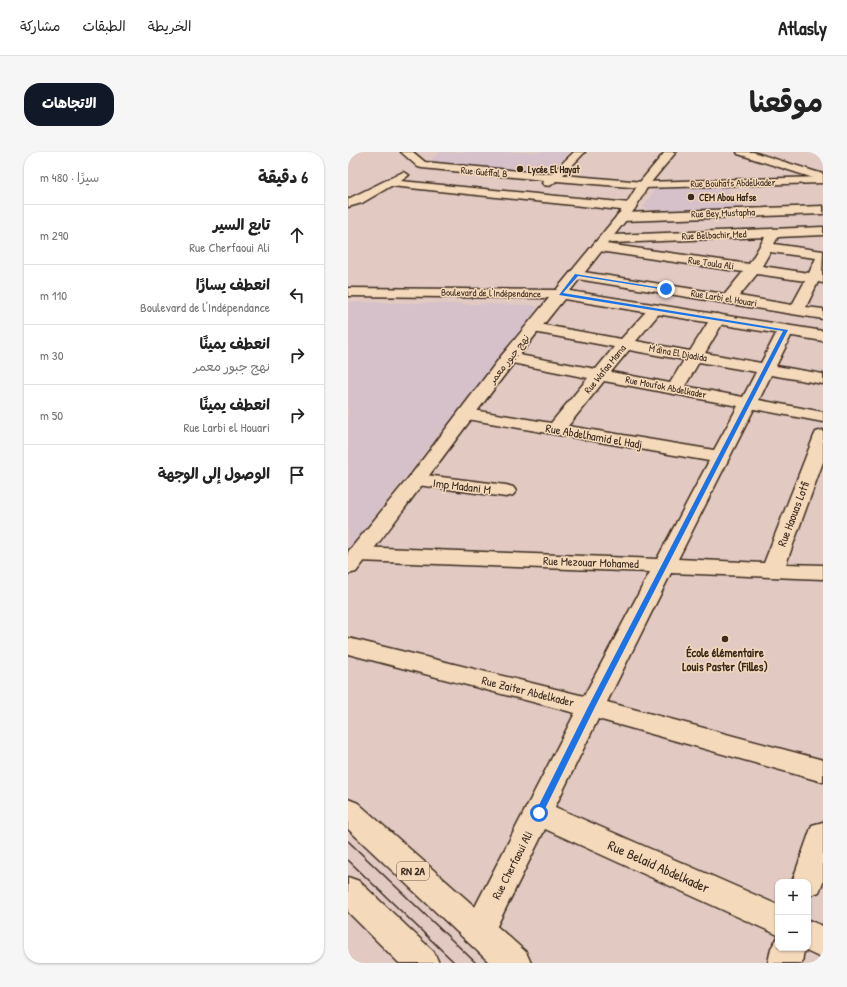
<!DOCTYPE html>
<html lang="ar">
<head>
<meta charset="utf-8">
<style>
  :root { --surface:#fff; --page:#f6f6f6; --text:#222; --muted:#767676; --line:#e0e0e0; --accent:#111827 }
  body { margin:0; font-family:"Patrick Hand","Playpen Sans Arabic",sans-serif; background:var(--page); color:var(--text); direction:rtl }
  .controls { position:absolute; right:12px; bottom:12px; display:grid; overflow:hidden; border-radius:8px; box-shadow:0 1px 3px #0004 }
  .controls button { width:36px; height:36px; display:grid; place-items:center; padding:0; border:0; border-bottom:1px solid var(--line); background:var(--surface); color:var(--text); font:20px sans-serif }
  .stop { position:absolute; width:12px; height:12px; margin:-9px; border:3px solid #1a73e8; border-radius:50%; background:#fff }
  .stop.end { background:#1a73e8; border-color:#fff; box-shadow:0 1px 4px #0008 }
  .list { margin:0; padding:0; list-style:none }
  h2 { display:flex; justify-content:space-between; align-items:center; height:52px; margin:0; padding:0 16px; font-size:17px }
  h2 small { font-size:13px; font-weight:400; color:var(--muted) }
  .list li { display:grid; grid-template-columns:26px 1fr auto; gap:12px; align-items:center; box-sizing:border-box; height:60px; padding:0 16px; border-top:1px solid var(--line) }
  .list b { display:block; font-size:15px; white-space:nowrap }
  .list p { margin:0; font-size:13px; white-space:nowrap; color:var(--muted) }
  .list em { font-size:13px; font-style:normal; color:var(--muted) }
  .icon { flex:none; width:22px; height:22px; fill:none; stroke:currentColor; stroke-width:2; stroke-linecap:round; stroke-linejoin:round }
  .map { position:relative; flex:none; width:475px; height:811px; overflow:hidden; direction:ltr; border-radius:16px }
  header { display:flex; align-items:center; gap:24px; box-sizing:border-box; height:56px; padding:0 20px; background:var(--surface); border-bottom:1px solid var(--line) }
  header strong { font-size:19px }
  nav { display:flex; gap:22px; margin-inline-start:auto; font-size:14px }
  .intro { display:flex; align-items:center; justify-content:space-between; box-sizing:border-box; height:96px; padding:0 24px }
  h1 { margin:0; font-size:28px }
  .button { padding:10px 18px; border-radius:16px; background:var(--accent); color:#fff; font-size:14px; font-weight:700 }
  main { display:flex; gap:24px; padding:0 24px }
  aside { flex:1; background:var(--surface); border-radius:16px; box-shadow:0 1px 3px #0004 }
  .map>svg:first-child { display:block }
</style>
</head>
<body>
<header>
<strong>Atlasly</strong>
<nav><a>الخريطة</a><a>الطبقات</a><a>مشاركة</a></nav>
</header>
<div class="intro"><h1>موقعنا</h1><a class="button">الاتجاهات</a></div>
<main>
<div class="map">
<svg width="475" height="811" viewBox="0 0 475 811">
  <rect width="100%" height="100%" fill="#e2cac3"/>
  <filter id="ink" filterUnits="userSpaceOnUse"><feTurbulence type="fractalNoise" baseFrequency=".025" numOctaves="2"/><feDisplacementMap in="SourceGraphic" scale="8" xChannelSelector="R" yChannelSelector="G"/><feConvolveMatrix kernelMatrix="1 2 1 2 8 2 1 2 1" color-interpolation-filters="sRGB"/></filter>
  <g filter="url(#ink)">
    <!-- built -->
    <g fill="#d6c0c9">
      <path d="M93,0H222L199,23L79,11Z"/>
      <path d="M378,33L392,58L309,61L295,55L308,36Z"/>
      <path d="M0,150L183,153L190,156L0,398Z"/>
    </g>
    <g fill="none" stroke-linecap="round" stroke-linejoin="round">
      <defs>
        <g id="street">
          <path d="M53,0H65L77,10L203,22L226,0H237L215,23L295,30L475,25V31L295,36L208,29C204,33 202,35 196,33L194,31L196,28L74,16L70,15Z"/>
          <path d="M55,20L61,23L53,29L282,51L286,52L288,55L286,58L282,59L43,34L14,51L0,55V47Z"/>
          <path d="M475,54V62L274,69L270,68L268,65L270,62L274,61Z"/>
          <path d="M475,75V83L430,85L426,92L475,99L474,123H475V131L470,130L458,155L475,157V167L229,127L224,126L222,123L224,120L229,119L377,142L395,120L251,99L246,98L244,95L246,92L251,91L401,112L417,85L264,91L259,90L257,87L259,84L264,83ZM422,100L468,106L461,121L414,114ZM409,122L457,129L444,153L391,144Z"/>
          <path d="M308,153L313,154L315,157L288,189L342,199L364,164L369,162L374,164L377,167L357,201L413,211L430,178L432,175L438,173L444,175L446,178L428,214L475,222V232L423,223L411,248L475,260V270L406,257L330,407L416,411L466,284L468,280L475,278V310L438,412L475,413V427L323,421L259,550L475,608V630L250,567L207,655L430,753V783L197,677L142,788L131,793L120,788L115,778L227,561L0,502V486L236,544L302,420L10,409L2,407L0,401L2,397L10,395L309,407L361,309L119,267L113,266L110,262L113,258L119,257L203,271L240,226L154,209L152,206L154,203L160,201L248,217L266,195L180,179L177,176L180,173L185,171L273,187L303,154ZM281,198L336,208L322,231L263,220ZM351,210L408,220L395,245L337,234ZM256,229L390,254L366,298L220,274Z"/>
          <path d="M69,322L158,333L165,335L168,339L165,343L158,345L62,332L59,328L62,324Z"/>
          <path d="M475,670V731L471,740L460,744V730H444L464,673Z"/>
          <path d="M460,768L475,774V807L456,798L454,811H420L423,796L430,785V796H460Z"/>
        </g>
        <g id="secondary">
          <path d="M317,0H328L300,34L286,58L222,139L475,179V189L216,147C144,236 78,330 8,420L0,422V400L62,324L154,203L201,146L0,144V136L208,138L277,54L291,31Z"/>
          <path d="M389,0H405L475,22V29L390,2Z"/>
        </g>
        <g id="primary">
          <path d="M0,647L10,651L178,800L183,811H142L0,677Z"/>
          <path d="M0,725L11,729L86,800L91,811H51L0,760Z"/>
        </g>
      </defs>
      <!-- street casing -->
      <use href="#street" stroke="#3b2a1e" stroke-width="3"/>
      <!-- secondary casing -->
      <use href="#secondary" stroke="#3b2a1e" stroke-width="3"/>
      <!-- primary casing -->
      <use href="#primary" stroke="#3b2a1e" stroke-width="3"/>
      <!-- street -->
      <use href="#street" fill="#f4d9bb" fill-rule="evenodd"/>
      <!-- secondary -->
      <use href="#secondary" fill="#f4d9bb" fill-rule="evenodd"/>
      <!-- primary -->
      <use href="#primary" fill="#f4d9bb" fill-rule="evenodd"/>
      <!-- tram -->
      <g stroke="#3b2a1e" stroke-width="1.5">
        <path d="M0,689L128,811"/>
        <path d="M0,708L107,811"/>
      </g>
    </g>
  </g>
  <!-- route -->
  <path fill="#1a73e8" d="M227,122L321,137L318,138L230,124L215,141L440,178L247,555L194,663L191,664L187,661L240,555L435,179L211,143Z"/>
  <!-- markers -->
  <g fill="#3b2a1e" stroke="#f4d9bb" stroke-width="1.5">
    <circle cx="172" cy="17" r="4"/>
    <circle cx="343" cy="45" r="4"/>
    <circle cx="377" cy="487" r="4"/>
  </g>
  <g text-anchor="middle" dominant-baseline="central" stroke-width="3" stroke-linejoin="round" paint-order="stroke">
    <!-- far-poi labels -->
    <g font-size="10" font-weight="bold" fill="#3b2a1e" stroke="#f4d9bb" text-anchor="start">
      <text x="180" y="17">Lycée El Hayat</text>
      <text x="351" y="45">CEM Abou Hafse</text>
    </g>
    <!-- far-street labels -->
    <g font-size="10" fill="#3b2a1e" stroke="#f4d9bb">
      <text transform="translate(136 20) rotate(5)">Rue Guéffal B</text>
      <text transform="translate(385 31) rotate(-1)">Rue Bouhafs Abdelkader</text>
      <text transform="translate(375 61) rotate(-2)">Rue Bey Mustapha</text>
      <text transform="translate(366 83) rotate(-2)">Rue Belbachir Med</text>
      <text transform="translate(363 111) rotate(8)">Rue Toula Ali</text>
      <text transform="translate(143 141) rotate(1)">Boulevard de l'Indépendance</text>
      <text transform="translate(376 146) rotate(9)">Rue Larbi el Houari</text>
      <text transform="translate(330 201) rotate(10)">M'dina El Djadida</text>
      <text transform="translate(161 207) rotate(-52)">نهج جبور معمر</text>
      <text transform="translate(257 217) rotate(-51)">Rue Wafaa Mama</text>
      <text transform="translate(318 235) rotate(11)">Rue Moufok Abdelkader</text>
    </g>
    <!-- shield labels -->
    <rect fill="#f4d9bb" stroke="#725e4d" stroke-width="1" x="49" y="710" width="32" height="18" rx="3"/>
    <g font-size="11" font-weight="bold" fill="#3b2a1e">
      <text x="65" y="719">RN 2A</text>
    </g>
    <!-- street labels -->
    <g font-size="12" fill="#3b2a1e" stroke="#f4d9bb">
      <text transform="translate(246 284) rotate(10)">Rue Abdelhamid el Hadj</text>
      <text transform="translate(114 334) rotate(7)">Imp Madani M</text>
      <text transform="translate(445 362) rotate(-69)">Rue Haouas Lotfi</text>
      <text transform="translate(243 410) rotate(2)">Rue Mezouar Mohamed</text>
      <text transform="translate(180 539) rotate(14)">Rue Zaiter Abdelkader</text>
      <text transform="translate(164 713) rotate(-63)">Rue Cherfaoui Ali</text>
    </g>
    <!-- poi labels -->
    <g font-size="12" font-weight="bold" fill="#3b2a1e" stroke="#f4d9bb">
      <text x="377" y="500">École élémentaire<tspan x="377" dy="14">Louis Paster (Filles)</tspan></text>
    </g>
    <!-- near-street labels -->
    <g font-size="14" fill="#3b2a1e" stroke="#f4d9bb">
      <text transform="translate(311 714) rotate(24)">Rue Belaid Abdelkader</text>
    </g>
  </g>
</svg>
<div class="controls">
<button>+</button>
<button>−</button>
</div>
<div class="stop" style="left:191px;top:661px"></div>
<div class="stop end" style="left:318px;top:137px"></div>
</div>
<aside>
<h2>6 دقيقة<small>سيرًا · 480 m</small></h2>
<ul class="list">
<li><svg class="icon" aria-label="ahead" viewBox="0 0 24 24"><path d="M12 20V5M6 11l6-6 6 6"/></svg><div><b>تابع السير</b><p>Rue Cherfaoui Ali</p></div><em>290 m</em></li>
<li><svg class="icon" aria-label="left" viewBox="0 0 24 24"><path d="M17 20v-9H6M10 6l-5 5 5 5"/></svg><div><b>انعطف يسارًا</b><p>Boulevard de l'Indépendance</p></div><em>110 m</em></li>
<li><svg class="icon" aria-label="right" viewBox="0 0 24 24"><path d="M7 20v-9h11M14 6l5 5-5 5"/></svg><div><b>انعطف يمينًا</b><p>نهج جبور معمر</p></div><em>30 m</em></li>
<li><svg class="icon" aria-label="right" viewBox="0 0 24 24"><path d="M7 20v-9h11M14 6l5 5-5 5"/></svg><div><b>انعطف يمينًا</b><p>Rue Larbi el Houari</p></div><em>50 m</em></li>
<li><svg class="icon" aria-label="arrive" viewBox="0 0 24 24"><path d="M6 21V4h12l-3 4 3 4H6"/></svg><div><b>الوصول إلى الوجهة</b></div></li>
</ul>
</aside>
</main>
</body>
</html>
